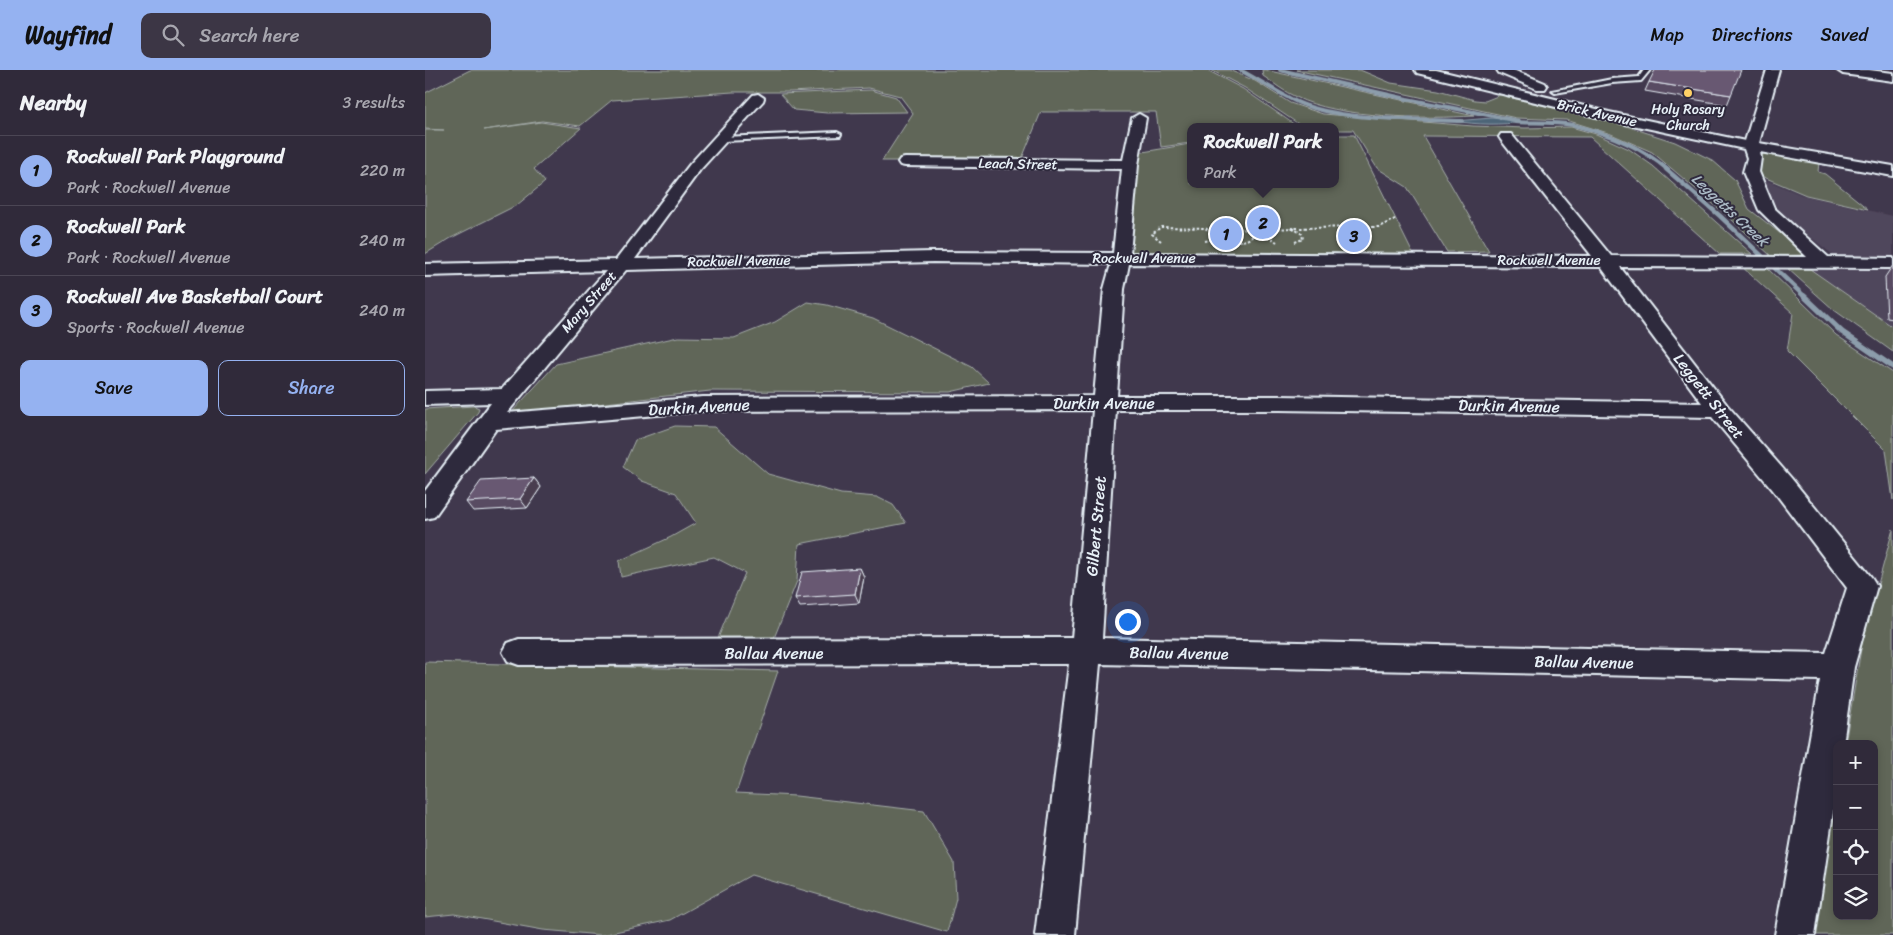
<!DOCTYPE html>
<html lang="en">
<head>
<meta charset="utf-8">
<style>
  :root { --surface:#302a3a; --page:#3c3645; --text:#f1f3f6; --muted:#a8a7af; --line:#4b4654; --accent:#95b2f1 }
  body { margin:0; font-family:Sriracha,sans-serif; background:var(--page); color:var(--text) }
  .controls { position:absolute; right:15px; bottom:15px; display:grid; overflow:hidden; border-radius:10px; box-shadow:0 2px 8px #0003 }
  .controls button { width:45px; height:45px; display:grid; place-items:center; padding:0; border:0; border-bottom:1px solid var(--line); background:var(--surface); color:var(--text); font:25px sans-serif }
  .you { position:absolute; left:702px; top:551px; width:18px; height:18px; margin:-12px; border:4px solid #fff; border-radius:50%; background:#1a73e8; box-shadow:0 0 0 8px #1a73e833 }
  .badge { display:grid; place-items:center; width:32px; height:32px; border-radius:50%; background:var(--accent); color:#111; font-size:16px; font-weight:700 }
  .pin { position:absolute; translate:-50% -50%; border:2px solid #fff; box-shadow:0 1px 5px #0006 }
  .popup { position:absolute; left:762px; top:53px; width:152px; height:65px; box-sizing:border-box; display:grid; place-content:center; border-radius:10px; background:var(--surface); filter:drop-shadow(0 1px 4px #0005); font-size:16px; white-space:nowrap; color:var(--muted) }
  .popup b { font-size:19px; color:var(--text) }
  .popup::after { content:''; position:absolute; left:50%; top:100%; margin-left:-10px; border:10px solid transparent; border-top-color:var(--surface) }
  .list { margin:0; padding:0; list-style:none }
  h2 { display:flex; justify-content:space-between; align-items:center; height:65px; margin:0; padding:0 20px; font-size:21px }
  h2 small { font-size:16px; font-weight:400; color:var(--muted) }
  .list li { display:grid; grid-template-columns:32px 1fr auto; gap:15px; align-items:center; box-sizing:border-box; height:70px; padding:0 20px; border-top:1px solid var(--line) }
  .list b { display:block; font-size:19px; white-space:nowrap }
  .list p { margin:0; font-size:16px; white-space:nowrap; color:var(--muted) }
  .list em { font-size:16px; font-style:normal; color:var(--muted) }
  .actions { display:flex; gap:10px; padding:15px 20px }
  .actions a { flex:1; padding:11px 0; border:1px solid var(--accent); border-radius:10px; text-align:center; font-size:18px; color:var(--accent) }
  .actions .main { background:var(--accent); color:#111 }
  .icon { flex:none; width:28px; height:28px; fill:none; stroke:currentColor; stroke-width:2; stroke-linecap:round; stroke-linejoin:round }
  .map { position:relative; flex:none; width:1468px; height:865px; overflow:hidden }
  header { display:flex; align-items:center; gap:30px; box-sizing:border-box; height:70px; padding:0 25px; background:var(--accent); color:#111 }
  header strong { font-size:24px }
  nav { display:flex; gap:28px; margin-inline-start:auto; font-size:18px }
  .search { width:350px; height:45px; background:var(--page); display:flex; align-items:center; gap:12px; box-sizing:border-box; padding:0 18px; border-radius:10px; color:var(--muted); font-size:19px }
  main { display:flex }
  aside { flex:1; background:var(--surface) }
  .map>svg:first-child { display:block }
</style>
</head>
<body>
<header>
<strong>Wayfind</strong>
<div class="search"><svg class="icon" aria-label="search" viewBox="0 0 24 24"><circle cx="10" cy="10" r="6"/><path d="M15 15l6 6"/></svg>Search here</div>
<nav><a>Map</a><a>Directions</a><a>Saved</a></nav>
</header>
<main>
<aside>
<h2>Nearby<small>3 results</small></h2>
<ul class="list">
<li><span class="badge">1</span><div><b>Rockwell Park Playground</b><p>Park · Rockwell Avenue</p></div><em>220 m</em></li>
<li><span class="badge">2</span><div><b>Rockwell Park</b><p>Park · Rockwell Avenue</p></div><em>240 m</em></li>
<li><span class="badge">3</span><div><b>Rockwell Ave Basketball Court</b><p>Sports · Rockwell Avenue</p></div><em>240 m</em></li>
</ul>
<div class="actions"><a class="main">Save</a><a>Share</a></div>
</aside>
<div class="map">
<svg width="1468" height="865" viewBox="0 0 1468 865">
  <rect width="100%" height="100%" fill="#40384d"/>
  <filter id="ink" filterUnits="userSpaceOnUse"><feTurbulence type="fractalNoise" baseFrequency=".02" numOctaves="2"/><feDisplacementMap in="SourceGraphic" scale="10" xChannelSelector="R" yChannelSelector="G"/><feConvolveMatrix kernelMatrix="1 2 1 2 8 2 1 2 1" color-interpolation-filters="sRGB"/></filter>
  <g filter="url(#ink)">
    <!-- built -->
    <path fill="#4f465b" d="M1336,108L1377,125L1468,146V257L1385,199L1427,200L1355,143Z"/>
    <!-- green -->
    <g fill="#606658" stroke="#a4aca8">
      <path d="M45,0H782L818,19L873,57H766L765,73L736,77L731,42H616L596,91H457L488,43L475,26L444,18L364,22H308L187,30L155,56L117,51L59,60L116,52L156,58L109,99L120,112L92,135L26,168L0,184V60H19L0,59V23Z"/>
      <path d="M786,0H804L830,11L865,33L898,44L1048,56L1100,58L1146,57L1171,64L1204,79L1228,96L1327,184H1295L1165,67L998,66L1064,181L1022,182L982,117L952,98L928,60H911L910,57H878L820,18Z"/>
      <path d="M837,0H840L1049,46C1002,49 912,48 871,27C859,22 849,13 838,6Z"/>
      <path d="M871,0H935L966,13L1013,20L1050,30L1060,31L1075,25L1198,55L1250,72L1287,90L1310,110L1324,139L1383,185L1346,186L1305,148L1227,82L1186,64L1141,50L1091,48Z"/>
      <path d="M446,20L471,27L482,42L402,43L369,40L355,24Z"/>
      <path d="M911,65H929L988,184L700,186L712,83L765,74L766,114H910Z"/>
      <path d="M1334,82L1394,92L1393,102L1400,104L1443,139L1381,125L1334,105Z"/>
      <path d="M1339,195L1411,265L1468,303V430L1461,380L1362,281L1368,243L1316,196Z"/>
      <path d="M1363,199H1385L1468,257V282L1409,240Z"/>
      <path d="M383,232L402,235L448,248L547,297L564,313L525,322L285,321L85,344L131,294L253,267L309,268L350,252Z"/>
      <path d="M49,336L54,338L53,342L0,404V339Z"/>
      <path d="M250,356L289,357L343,404L416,424L452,427L468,435L481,453L374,474L372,511L349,568H293L320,503L289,487L196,507L194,491L246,467L271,453L251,423L217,411L198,397L210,370Z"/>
      <path d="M1468,459V865H1386L1412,722V846H1449V674H1420L1437,573Z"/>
      <path d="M0,592L353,601L311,723L371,726L499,741L529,792L531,828L522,862L326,805L245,850L176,865L118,860L29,844L0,847Z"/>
    </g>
    <!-- water -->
    <path fill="#4e6578" stroke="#8c9dab" d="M1067,48L1099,52C1075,55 1053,55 1029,51Z"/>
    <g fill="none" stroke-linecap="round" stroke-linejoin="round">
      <!-- stream-far2 -->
      <g stroke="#8c9dab" stroke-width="4">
        <path d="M815,0C834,10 853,23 872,32C914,51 990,49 1037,51"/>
        <path d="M855,0L982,29L1094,51"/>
        <path d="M1090,52C1109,53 1130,52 1148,55C1182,63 1217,77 1243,100"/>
      </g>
      <!-- stream-far1 -->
      <path stroke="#8c9dab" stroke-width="4.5" d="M1241,99L1295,146L1381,228"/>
      <!-- stream -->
      <path stroke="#8c9dab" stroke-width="5.5" d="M1379,226L1417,262L1468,297"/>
      <defs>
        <g id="service">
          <path d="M1219,0H1225L1216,11L1187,13L1130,23L1127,21L1187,9L1214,7Z"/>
          <path d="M412,62L416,64L415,66L297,71L293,69L297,67Z"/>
        </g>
        <g id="minor">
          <path d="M990,0H1011L1184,42L1320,71L1342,0H1354L1334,73L1468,96V106L1335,82L1336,88L1334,102L1349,138L1403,187L1468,188V198L1195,197L1302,335L1366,408L1447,508L1452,516L1429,597L1418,674H1412V716L1390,865H1350L1395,610L675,594L650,865H610L644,594L94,595L83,591L78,582L83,573L94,569L647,568L668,340L278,341L71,359L9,447L0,449V421L66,333L0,335V321L77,319L181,201L0,206V194L191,190L265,94L328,25L333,24L339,28L338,31L275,100L210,189L508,182L688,183L697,99L480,96L475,95L473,92L475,89L480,88L698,90L707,48L714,44L721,48L713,95L705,183L1167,186L1076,70L1074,67L1076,64H1086L1186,186L1382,187L1334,140L1318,102L1322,88L1319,79L1184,50L992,3ZM508,192L686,194L679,219L669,326L278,327L82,343L201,200ZM704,194L1176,197L1277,333L855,326H692L699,219ZM691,340H855L1287,347L1348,420L1422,518L1401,583L677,568Z"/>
          <path d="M1072,0H1088L1120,13L1122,16L1120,19H1112L1074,3Z"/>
          <path d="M1412,0H1444L1468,3V11L1418,4Z"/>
        </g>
      </defs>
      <!-- service casing -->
      <use href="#service" stroke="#e8f1f8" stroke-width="4"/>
      <!-- minor casing -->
      <use href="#minor" stroke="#e8f1f8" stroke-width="4"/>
      <!-- path -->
      <g stroke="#e8f1f8" stroke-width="2" stroke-dasharray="2.5 2" stroke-linecap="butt">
        <path d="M801,165C810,157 820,157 829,165"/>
        <path d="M842,165L848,159L868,158"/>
        <path d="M736,171L727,164L736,157L780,158L791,165"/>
        <path d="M780,171L786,170L791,165C805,167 817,177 829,165H842L852,172"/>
        <path d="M870,172L878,169L877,164L868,158L954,157L970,149"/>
      </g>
      <!-- service -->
      <use href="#service" fill="#2f2a3d" fill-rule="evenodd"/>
      <!-- minor -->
      <use href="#minor" fill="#2f2a3d" fill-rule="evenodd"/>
    </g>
    <!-- wall -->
    <g fill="#594c62" stroke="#e8f1f8">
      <path d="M1224,12L1306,25L1302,35L1220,21Z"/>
      <path d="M1468,195V249L1462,248L1460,207Z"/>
      <path d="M109,408L116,417L102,438L48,441L41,432Z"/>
      <path d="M435,498L439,507L434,533L375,537L370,528Z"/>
    </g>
    <!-- shaded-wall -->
    <g fill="#493e50" stroke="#e8f1f8">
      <path d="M109,408L116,417L102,438L95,429Z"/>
      <path d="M435,498L439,507L434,533L430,524Z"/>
    </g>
    <!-- building -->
    <g fill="#685872" stroke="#e8f1f8">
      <path d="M1230,0H1316L1306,25L1224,12Z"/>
      <path d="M109,408L95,429L41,432L56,411Z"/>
      <path d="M435,498L430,524L370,528L377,502Z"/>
    </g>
  </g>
  <!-- markers -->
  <circle fill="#ffd166" stroke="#2f2a3d" stroke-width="2" cx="1263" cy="23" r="5"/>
  <g text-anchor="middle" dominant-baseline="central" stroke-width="4" stroke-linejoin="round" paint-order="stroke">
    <!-- far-poi labels -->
    <g font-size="14" fill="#e8f1f8" stroke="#2f2a3d">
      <text x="1263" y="39">Holy Rosary<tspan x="1263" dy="16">Church</tspan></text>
    </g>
    <!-- far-street labels -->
    <g font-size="14" fill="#e8f1f8" stroke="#2f2a3d">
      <text transform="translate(1172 43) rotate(13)">Brick Avenue</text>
      <text transform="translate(593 94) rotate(1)">Leach Street</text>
      <text x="719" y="188">Rockwell Avenue</text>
      <text x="1124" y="190">Rockwell Avenue</text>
      <text transform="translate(314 191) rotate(-1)">Rockwell Avenue</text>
      <text transform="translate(164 232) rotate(-49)">Mary Street</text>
    </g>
    <!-- far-water labels -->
    <g font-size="15" font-style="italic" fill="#aab9c5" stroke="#2f2a3d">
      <text transform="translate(1305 140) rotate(43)">Leggetts Creek</text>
    </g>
    <!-- street labels -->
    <g font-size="16" fill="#e8f1f8" stroke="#2f2a3d">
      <text transform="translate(1284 326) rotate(52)">Leggett Street</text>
      <text x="679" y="333">Durkin Avenue</text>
      <text transform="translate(1084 336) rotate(1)">Durkin Avenue</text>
      <text transform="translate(274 337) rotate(-3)">Durkin Avenue</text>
      <text transform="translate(671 456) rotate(-85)">Gilbert Street</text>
      <text x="349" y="583">Ballau Avenue</text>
      <text transform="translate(754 583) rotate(1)">Ballau Avenue</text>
      <text transform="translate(1159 592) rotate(1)">Ballau Avenue</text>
    </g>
  </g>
</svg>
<div class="controls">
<button>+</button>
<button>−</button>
<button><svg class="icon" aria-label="locate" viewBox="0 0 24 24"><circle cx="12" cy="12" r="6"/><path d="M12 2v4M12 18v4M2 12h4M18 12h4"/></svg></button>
<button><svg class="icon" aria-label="layers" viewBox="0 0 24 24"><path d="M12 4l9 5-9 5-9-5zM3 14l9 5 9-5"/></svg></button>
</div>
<div class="you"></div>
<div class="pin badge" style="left:801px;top:164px">1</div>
<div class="pin badge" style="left:838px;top:153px">2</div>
<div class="popup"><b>Rockwell Park</b>Park</div>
<div class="pin badge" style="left:929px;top:166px">3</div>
</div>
</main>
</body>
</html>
